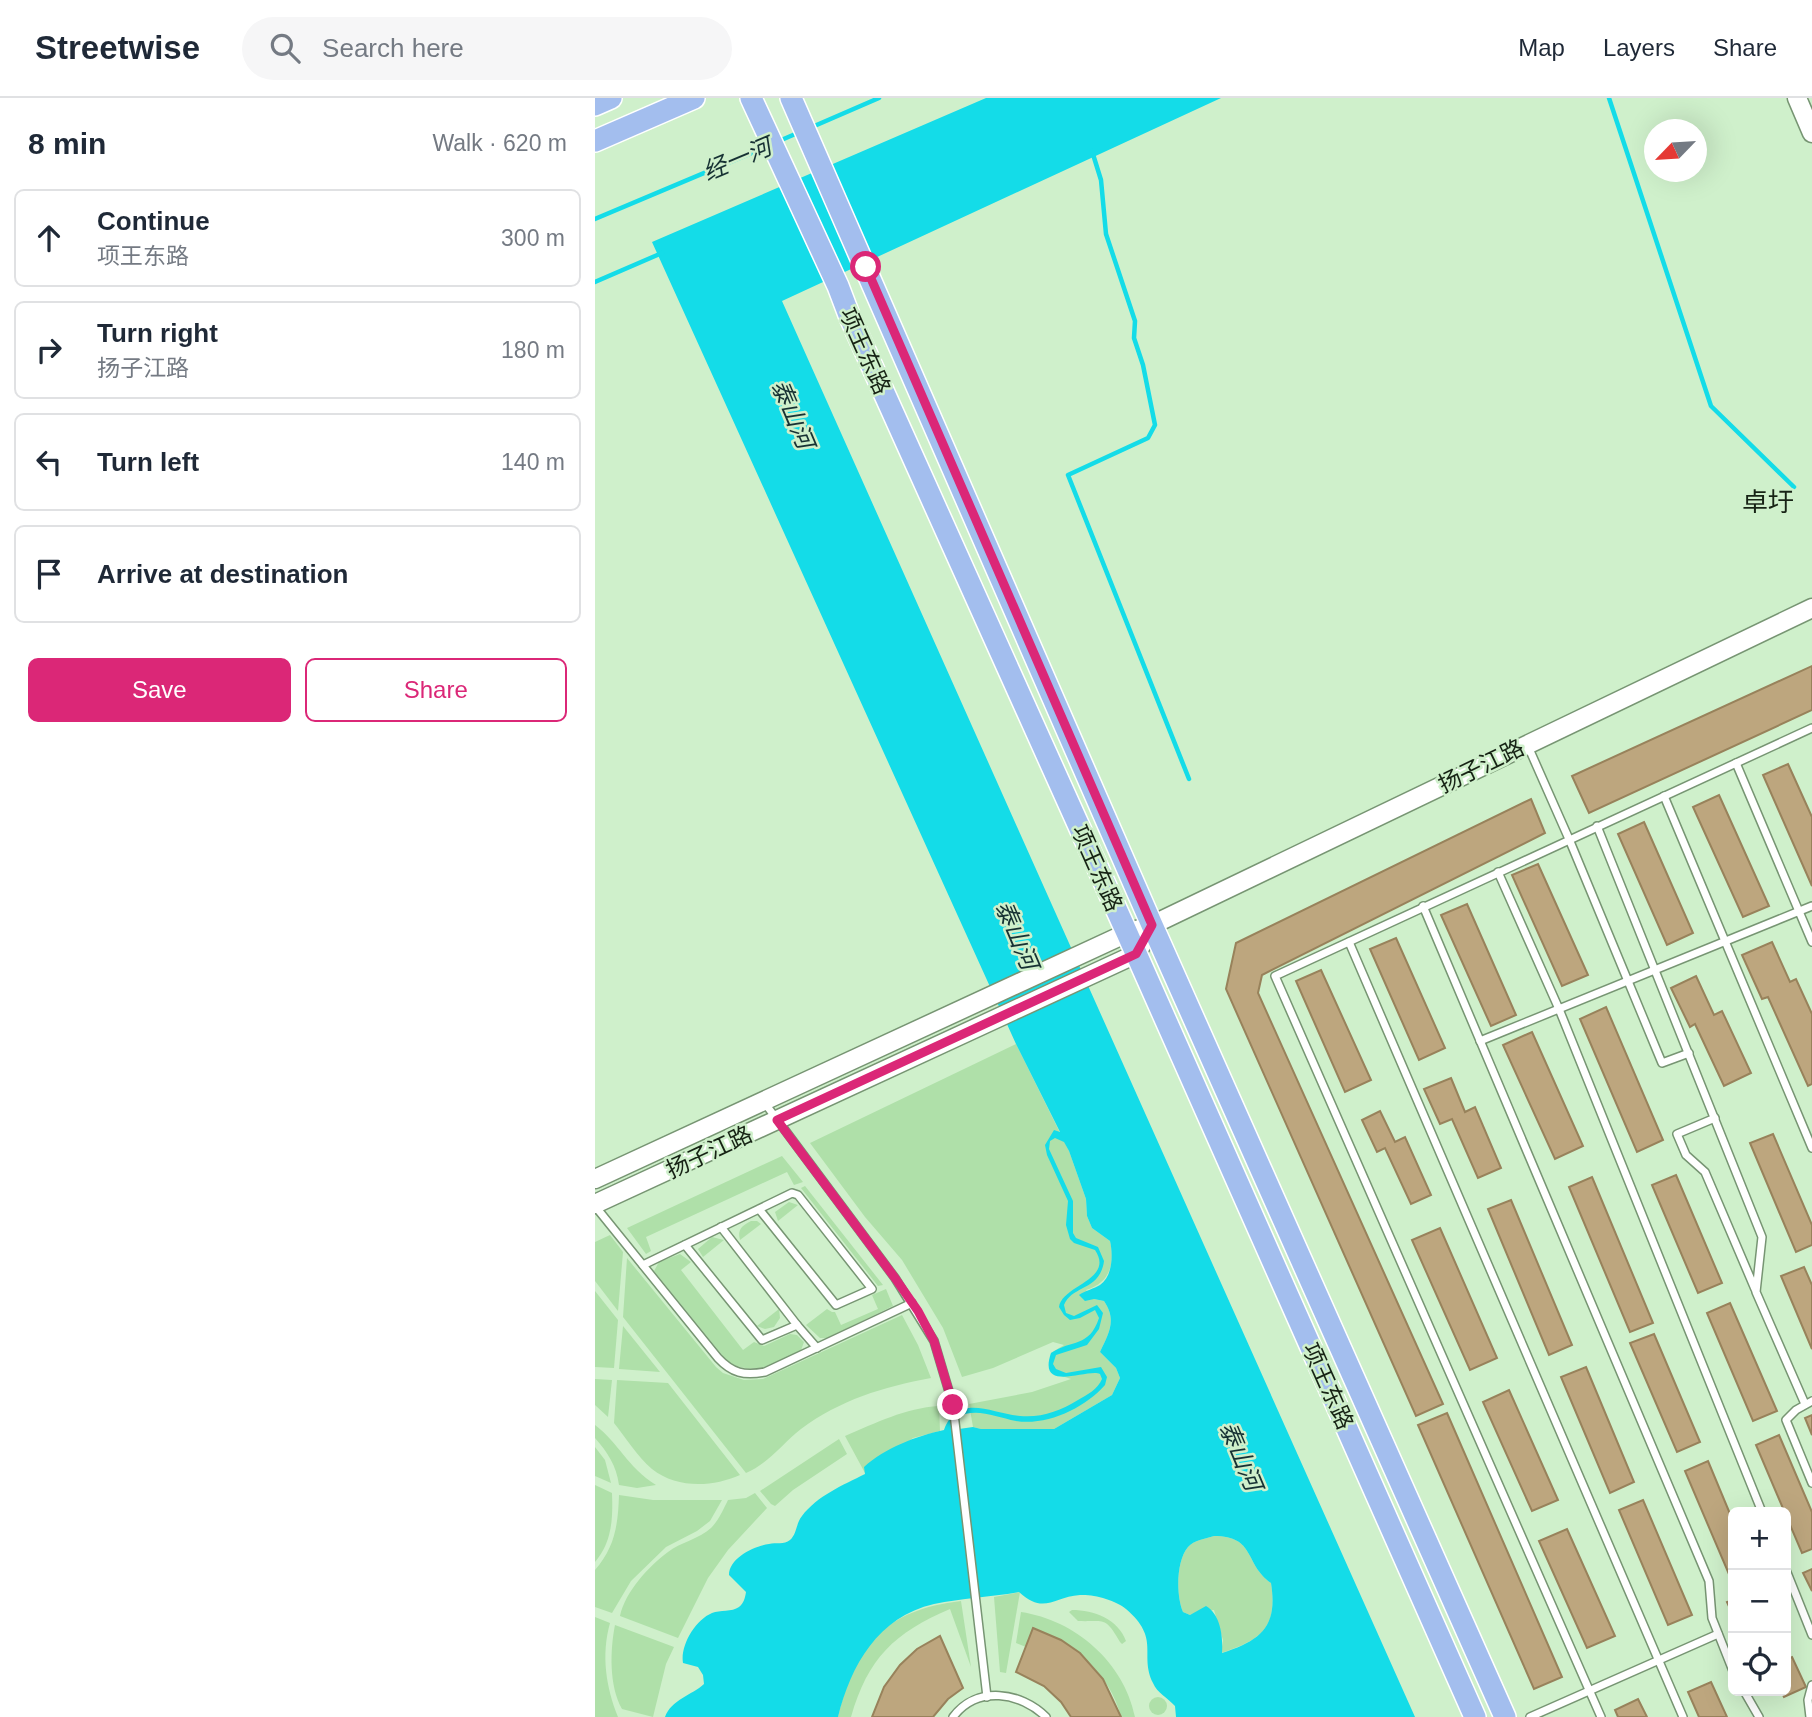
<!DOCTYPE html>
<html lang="en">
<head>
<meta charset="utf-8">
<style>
  :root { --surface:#fff; --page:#f6f6f7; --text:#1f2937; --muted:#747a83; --line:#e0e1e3; --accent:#db2777 }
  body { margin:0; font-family:Arial,"Noto Sans SC",sans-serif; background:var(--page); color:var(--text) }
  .controls { position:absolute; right:21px; bottom:21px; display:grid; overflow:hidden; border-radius:10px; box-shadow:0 7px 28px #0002 }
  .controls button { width:63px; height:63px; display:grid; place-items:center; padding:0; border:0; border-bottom:2px solid var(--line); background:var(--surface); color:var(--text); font:35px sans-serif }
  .compass { position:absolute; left:1049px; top:21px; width:63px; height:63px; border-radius:50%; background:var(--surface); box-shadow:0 7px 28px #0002; rotate:245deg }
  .stop { position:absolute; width:21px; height:21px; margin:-16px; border:5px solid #db2777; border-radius:50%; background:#fff }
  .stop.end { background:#db2777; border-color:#fff; box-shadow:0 2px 7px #0008 }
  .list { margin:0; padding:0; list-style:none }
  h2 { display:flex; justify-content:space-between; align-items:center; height:91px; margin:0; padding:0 28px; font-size:30px }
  h2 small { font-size:23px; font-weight:400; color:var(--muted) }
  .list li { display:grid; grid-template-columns:46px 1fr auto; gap:21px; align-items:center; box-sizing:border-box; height:98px; margin:0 14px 14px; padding:0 14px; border:2px solid var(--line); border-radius:10px }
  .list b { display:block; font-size:26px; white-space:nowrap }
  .list p { margin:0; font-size:23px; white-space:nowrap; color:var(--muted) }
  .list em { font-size:23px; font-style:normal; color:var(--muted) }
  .actions { display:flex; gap:14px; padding:21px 28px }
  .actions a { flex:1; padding:16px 0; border:2px solid var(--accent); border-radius:10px; text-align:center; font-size:24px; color:var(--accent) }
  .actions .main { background:var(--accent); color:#fff }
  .icon { flex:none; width:38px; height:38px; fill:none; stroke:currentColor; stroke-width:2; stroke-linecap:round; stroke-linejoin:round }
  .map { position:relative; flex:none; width:1217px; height:1619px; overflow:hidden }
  header { display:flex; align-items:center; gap:42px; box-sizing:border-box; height:98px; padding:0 35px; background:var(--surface); border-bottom:2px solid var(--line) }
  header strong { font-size:33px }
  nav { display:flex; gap:38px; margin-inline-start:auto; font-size:24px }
  .search { width:490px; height:63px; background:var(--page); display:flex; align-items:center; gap:18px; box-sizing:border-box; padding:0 24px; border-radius:38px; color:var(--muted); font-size:26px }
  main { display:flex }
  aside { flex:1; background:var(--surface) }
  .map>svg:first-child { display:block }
</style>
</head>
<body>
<header>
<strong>Streetwise</strong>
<div class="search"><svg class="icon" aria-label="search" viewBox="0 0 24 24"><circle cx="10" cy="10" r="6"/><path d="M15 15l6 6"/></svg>Search here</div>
<nav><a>Map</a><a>Layers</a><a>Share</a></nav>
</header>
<main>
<aside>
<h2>8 min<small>Walk · 620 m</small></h2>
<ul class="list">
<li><svg class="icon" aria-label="ahead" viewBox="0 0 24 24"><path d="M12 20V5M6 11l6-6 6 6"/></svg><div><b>Continue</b><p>项王东路</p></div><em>300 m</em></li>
<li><svg class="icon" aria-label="right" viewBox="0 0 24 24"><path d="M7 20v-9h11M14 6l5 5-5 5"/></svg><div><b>Turn right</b><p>扬子江路</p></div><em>180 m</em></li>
<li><svg class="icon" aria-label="left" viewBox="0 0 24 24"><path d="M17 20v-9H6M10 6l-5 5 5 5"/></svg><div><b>Turn left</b></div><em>140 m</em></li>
<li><svg class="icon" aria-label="arrive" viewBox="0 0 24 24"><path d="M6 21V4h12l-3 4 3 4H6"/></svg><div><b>Arrive at destination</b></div></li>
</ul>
<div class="actions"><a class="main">Save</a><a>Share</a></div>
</aside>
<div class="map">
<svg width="1217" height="1619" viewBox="0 0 1217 1619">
  <rect width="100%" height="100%" fill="#cff0cb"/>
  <!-- green -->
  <g fill="#afe0a9">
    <path d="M421,946L474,1053L491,1101L492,1118L497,1130L515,1143C520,1166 515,1185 491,1192L499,1201L509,1203C522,1222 514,1235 505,1254L521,1270L525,1280L517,1297L459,1331H386L378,1329L374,1306L437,1294L476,1281L458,1275L454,1268L456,1255L469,1247L458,1244L398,1270L367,1279L348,1230L307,1162L270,1119L215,1045Z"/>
    <path d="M187,1058L208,1084L199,1087L192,1074L51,1139L56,1153L51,1156L32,1130Z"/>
    <path d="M210,1088L288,1187L283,1188L206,1090Z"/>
    <path d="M194,1104L203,1107L183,1123L180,1114Z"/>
    <path d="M156,1123H162L166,1126L145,1142C142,1131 147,1128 156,1123Z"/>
    <path d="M15,1137L28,1154L23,1213L0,1183V1144Z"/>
    <path d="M117,1139L129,1142L108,1159L103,1151Z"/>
    <path d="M85,1156L96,1164L86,1172L148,1252L159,1244L169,1248L195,1236L202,1237L209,1244L205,1255C180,1266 157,1279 132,1263L59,1173L64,1164Z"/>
    <path d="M32,1160L121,1269L128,1275L149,1282L168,1281L307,1217L323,1247L336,1280C288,1289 245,1302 206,1331C188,1345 173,1366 151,1375L28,1219Z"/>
    <path d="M291,1191L298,1208L232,1240H225L211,1227L232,1211L237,1214H240L246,1227L283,1211L277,1197Z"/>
    <path d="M0,1193L23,1222L19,1270L0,1269Z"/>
    <path d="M184,1211L185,1220L179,1229L170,1231L162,1228Z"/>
    <path d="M28,1228L65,1274L24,1271Z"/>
    <path d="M0,1281L17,1282L13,1319L0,1307Z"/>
    <path d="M22,1282L73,1285L145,1377C118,1389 82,1391 57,1371C42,1358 31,1340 19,1325Z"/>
    <path d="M344,1308L345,1333L318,1340L270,1375L250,1338C281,1325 310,1310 344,1308Z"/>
    <path d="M0,1327C24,1345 32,1369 61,1387L42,1390L24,1387C21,1367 13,1355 0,1340Z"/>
    <path d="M244,1341L252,1356L198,1392L180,1408L176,1406L165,1393Z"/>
    <path d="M0,1349L10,1362L16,1385L0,1378Z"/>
    <path d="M0,1387L17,1395C18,1421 17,1444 0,1464Z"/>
    <path d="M160,1395L172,1410L133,1452L113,1480L83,1540L25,1518C30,1494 54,1468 73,1454C86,1444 104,1441 116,1430C124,1422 128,1412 133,1402L151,1400Z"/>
    <path d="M24,1397L58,1402H127L115,1423L102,1433L71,1449L36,1483L17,1515L0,1509V1472C20,1449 23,1427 24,1397Z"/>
    <path d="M619,1438C661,1438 649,1466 676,1485C683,1530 666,1542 626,1555L628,1542L619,1512L602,1514L595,1517L588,1514C581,1498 581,1463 593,1449C599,1442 610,1441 619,1438Z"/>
    <path d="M425,1494L411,1575L405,1574L399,1499Z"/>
    <path d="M366,1503L376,1569L355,1511C299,1535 273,1560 256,1619H243C261,1546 290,1512 366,1503Z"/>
    <path d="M477,1512C499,1512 523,1521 531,1543L527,1546L525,1544C510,1518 510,1524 483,1523L474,1514Z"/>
    <path d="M426,1514C480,1522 529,1564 540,1619H526C515,1574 478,1547 438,1530L431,1549L421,1545Z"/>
    <path d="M0,1519L15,1525C6,1557 11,1589 23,1619H0Z"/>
    <path d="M20,1527L79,1549L71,1566L58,1619L27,1611C14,1588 15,1552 20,1527Z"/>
    <circle cx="563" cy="1608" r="9"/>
  </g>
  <!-- water -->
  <path fill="#14dce8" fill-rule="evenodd" d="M391,0H626L187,203L820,1619H581L580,1608C573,1600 562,1595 558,1585C544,1556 566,1541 531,1511C521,1502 498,1496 485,1497C458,1499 449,1517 424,1494C396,1499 367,1500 339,1506C283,1519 256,1567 243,1619H70C76,1602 97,1597 109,1586L108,1577L103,1569L88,1565C85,1548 100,1522 117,1515C125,1512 137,1514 144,1509C149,1505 150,1500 151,1494L134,1477C134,1460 159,1448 174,1446C181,1444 189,1447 195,1442C202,1436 201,1425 207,1418C222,1398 248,1387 270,1376L269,1369C290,1350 321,1338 349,1332C363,1294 397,1316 425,1318C446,1320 465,1313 483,1302C492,1297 503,1291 507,1281L505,1276C493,1270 442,1296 456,1255C477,1241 494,1250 504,1220L500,1212L485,1220L475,1222L469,1217L464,1209C467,1187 520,1182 500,1152L479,1145L475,1141L471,1127L473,1103L452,1057L450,1047L459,1032L465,1034L421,946L57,144ZM460,1040L469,1044L474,1053L491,1101L492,1118L497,1130L515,1143C518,1156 518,1178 505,1187C499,1191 491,1192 484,1197L490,1203L499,1201L509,1203C522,1222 514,1235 505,1254L521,1270L525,1280L517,1297L459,1331H386L378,1329L357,1332L362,1319C381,1309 401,1319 421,1323C452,1328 490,1310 510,1287L512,1279L506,1269L471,1275L461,1271L458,1266L461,1257L492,1247L504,1231L508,1215L502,1207L479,1218L471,1215L469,1207C477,1187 505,1193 509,1163L503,1149L481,1140L478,1135V1103L454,1051L455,1043ZM619,1438C661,1438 649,1466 676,1485C683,1529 666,1542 627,1555C628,1539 626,1517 611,1508L595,1517L588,1514C581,1498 581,1463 593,1449C599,1442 610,1441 619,1438Z"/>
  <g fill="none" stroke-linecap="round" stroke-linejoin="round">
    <!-- stream -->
    <g stroke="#14dce8" stroke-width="4.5">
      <path d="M1014,0L1116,308L1199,389"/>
      <path d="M217,29L284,0"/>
      <path d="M184,43L205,34"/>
      <path d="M497,53L506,82L511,136L540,223L539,240L548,267L560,327L553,340L473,377L594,681"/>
      <path d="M0,121L173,48"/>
      <path d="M0,184L67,155"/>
    </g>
  </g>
  <!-- building -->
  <g fill="#bda67e" stroke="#98825b" stroke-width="2">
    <path d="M1217,568V612L994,715L977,678Z"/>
    <path d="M1193,666L1217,719V788L1168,677Z"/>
    <path d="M1124,697L1174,808L1148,819L1098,709Z"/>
    <path d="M936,701L950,735L667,877L663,895L848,1306L821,1318L631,891L641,845Z"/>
    <path d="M1049,724L1098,835L1072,847L1023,736Z"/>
    <path d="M943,766L993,877L967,888L917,777Z"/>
    <path d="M872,806L921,917L896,928L846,817Z"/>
    <path d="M801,840L850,950L824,962L775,851Z"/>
    <path d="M1177,844L1195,884L1201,881L1217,916V986L1213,988L1173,899L1167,901L1147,857Z"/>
    <path d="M726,872L776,982L750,994L701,883Z"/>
    <path d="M1101,878L1119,917L1127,913L1156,975L1129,988L1100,926L1095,929L1076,890Z"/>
    <path d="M1011,909L1068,1042L1042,1054L985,921Z"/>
    <path d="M937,934L988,1048L960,1061L908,947Z"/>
    <path d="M856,980L870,1014L880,1009L906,1070L883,1080L857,1021L845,1026L829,991Z"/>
    <path d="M785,1013L800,1044L810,1039L836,1097L816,1106L790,1050L782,1054L767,1022Z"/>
    <path d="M1178,1036L1217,1127V1147L1201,1154L1155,1045Z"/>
    <path d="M1081,1077L1127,1185L1103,1195L1057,1087Z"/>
    <path d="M997,1079L1058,1225L1035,1234L974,1089Z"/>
    <path d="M916,1102L977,1247L954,1257L893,1111Z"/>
    <path d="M845,1130L902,1260L875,1272L817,1142Z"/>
    <path d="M1209,1169L1217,1187V1251L1186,1178Z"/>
    <path d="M1135,1205L1182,1313L1158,1323L1112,1215Z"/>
    <path d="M1059,1236L1105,1344L1082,1354L1035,1245Z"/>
    <path d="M991,1269L1039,1384L1015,1395L966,1279Z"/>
    <path d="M914,1292L963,1402L937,1413L888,1304Z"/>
    <path d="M852,1315L967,1579L939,1591L823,1327Z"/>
    <path d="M1217,1317V1337L1210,1320Z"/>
    <path d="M1184,1337L1217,1414V1451L1207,1455L1161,1347Z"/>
    <path d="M1113,1363L1138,1423V1480L1136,1481L1090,1373Z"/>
    <path d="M1048,1402L1097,1517L1073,1527L1024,1412Z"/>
    <path d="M972,1431L1020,1538L992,1550L944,1443Z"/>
    <path d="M1217,1471V1493L1208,1475Z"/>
    <path d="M1138,1502V1517L1132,1504Z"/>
    <path d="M438,1530L466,1542L485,1555L508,1581L526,1619H476L466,1604L449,1588L421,1574Z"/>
    <path d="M345,1538L368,1590L353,1601L338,1619H277L289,1589L305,1567L322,1551Z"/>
    <path d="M1197,1559L1211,1589L1189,1599L1186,1593H1191V1562Z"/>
    <path d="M1116,1584L1132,1619H1104L1093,1594Z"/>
    <path d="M1043,1601L1052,1619H1023L1020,1612Z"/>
  </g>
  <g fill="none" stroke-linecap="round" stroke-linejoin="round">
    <defs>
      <g id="service">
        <path d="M932,646L974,741L1067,965L1094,955"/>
        <path d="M1141,665L1217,844"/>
        <path d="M1069,698L1217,1050"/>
        <path d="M1002,728L1167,1139L1161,1194L1210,1306"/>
        <path d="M903,774L964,911L1167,1414"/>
        <path d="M828,808L1114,1483L1117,1520L1138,1573"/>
        <path d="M754,844L1088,1619"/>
        <path d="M885,943L1217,808"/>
        <path d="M169,1004L300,1180L339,1243L358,1307L392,1599"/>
        <path d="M1120,1020L1082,1036L1091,1057L1110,1074L1160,1191"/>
        <path d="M0,1108L123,1260C137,1275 149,1278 170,1274L317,1205"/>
        <path d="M90,1147L167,1242L202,1227L126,1129"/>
        <path d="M48,1167L197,1095L203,1097L277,1191L241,1207L164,1111"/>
        <path d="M202,1227L222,1250"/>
        <path d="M1217,1303L1201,1312L1191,1322L1217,1385"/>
        <path d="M1191,1472L1217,1537"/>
        <path d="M1149,1593L1164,1619"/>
        <path d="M358,1619C382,1587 426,1594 451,1619"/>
        <path d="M935,1619L1123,1536"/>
        <path d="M1006,1619L680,878L1217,630"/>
        <path d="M1215,1619L1213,1602L1217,1587"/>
      </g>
      <g id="tertiary">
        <path d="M1202,0L1217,35"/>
        <path d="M0,1081L532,835L557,827L1217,510"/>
        <path d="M0,1106L541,856L547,846"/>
      </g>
      <g id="primary">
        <path d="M156,0L243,188L254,217L532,835L880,1619"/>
        <path d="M196,0L557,827L910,1619"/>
        <path d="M0,7L16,0"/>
        <path d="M0,43L99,0"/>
      </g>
    </defs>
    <!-- service casing -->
    <use href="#service" stroke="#779573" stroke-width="10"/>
    <!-- tertiary casing -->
    <use href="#tertiary" stroke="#779573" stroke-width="21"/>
    <!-- primary casing -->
    <use href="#primary" stroke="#fff" stroke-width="24"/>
    <!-- service -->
    <use href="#service" stroke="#fff" stroke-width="7"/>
    <!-- tertiary -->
    <use href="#tertiary" stroke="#fff" stroke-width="18"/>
    <!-- primary -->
    <use href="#primary" stroke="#a3beee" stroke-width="21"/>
  </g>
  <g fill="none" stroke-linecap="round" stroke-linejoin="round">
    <!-- route -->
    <path stroke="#db2777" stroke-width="9" d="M271,169L557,827L541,856L182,1022L300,1180L323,1213L339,1243L358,1307"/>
  </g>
  <g text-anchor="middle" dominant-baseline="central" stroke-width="5" stroke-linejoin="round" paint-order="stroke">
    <!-- street labels -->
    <g font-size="23" fill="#172315" stroke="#cff0cb">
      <text transform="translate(270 253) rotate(66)">项王东路</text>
      <text transform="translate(886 668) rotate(-26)">扬子江路</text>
      <text transform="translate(502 770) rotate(66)">项王东路</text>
      <text transform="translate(114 1054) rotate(-25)">扬子江路</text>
      <text transform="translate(733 1288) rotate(66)">项王东路</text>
    </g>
    <!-- water labels -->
    <g font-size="24" font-style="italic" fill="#163133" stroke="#cff0cb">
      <text transform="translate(142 61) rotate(-23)">经一河</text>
      <text transform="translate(198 316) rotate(67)">泰山河</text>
      <text transform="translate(422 837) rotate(67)">泰山河</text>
      <text transform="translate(646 1358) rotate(67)">泰山河</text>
    </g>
    <!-- quarter labels -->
    <g font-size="26" fill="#172315" stroke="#cff0cb">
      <text x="1173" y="404">卓圩</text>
    </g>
  </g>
</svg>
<div class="controls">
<button>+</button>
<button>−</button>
<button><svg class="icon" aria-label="locate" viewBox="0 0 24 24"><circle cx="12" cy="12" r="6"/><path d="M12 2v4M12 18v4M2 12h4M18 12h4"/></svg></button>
</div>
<svg class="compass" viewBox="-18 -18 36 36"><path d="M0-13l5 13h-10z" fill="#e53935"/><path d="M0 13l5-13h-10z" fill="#747a83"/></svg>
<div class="stop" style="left:271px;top:169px"></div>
<div class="stop end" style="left:358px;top:1307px"></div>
</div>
</main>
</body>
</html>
